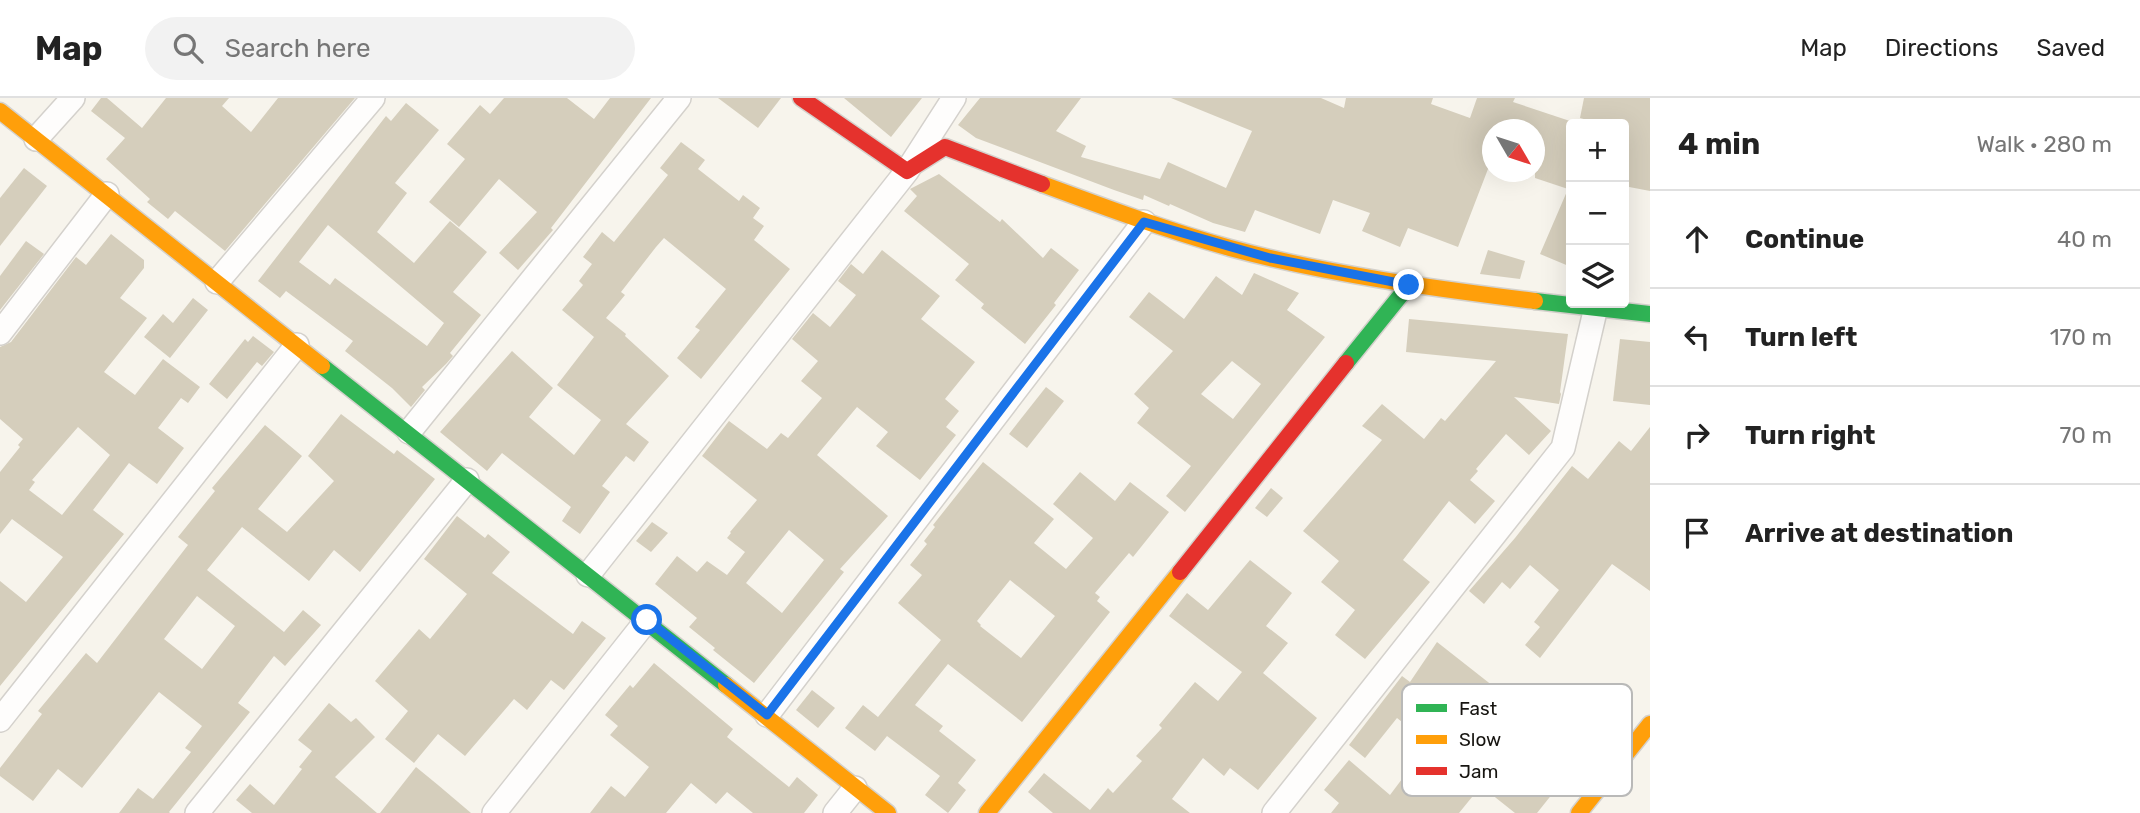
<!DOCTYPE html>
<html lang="en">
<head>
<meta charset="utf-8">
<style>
  :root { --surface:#fff; --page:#f2f2f2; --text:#222; --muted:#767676; --line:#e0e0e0 }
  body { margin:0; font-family:Rubik,sans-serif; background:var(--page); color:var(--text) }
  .controls { position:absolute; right:21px; top:21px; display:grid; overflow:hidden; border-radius:7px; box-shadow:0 7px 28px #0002 }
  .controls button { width:63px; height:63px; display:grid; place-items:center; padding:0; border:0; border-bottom:2px solid var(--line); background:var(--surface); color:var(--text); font:35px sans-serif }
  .compass { position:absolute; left:1482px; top:21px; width:63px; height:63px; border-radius:50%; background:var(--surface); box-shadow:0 7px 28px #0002; rotate:129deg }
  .stop { position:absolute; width:21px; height:21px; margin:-16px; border:5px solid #1a73e8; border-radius:50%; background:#fff }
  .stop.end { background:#1a73e8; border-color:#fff; box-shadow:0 2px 7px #0008 }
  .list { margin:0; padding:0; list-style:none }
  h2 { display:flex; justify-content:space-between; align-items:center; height:91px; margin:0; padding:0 28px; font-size:30px }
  h2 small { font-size:23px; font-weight:400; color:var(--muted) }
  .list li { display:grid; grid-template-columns:46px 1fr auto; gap:21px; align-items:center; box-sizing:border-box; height:98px; padding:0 28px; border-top:2px solid var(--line) }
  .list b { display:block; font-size:26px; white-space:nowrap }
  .list em { font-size:23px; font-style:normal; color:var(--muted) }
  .icon { flex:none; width:38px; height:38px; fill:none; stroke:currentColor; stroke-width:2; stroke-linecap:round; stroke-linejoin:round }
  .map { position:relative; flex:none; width:1650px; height:715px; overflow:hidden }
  header { display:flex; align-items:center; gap:42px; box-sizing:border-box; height:98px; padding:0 35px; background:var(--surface); border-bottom:2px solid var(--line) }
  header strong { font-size:33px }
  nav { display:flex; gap:38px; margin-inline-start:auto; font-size:24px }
  .search { width:490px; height:63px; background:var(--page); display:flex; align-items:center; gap:18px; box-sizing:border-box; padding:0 24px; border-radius:38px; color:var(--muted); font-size:26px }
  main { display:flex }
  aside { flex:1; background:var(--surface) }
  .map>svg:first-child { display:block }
</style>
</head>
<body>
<header>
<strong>Map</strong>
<div class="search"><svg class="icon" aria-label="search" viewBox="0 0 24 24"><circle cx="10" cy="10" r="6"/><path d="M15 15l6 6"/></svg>Search here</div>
<nav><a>Map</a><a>Directions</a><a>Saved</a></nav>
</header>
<main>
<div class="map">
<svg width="1650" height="715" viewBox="0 0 1650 715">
  <rect width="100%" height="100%" fill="#f7f4ec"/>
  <!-- building -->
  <g fill="#d5cebc" fill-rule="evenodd">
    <path d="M101,0H107L142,30L166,0H229L222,8L251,34L278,0H355L225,153L175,113L168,121L147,104L150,101L106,61L125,40L91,13Z"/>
    <path d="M504,0H567L594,21L610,0H651L551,130L553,132L518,172L499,155L537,114L499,81L459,129L429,104L465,61L447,46L480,7L490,16Z"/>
    <path d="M718,0H781L758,30Z"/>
    <path d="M844,0H922L891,39Z"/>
    <path d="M980,0H1081L1056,33L1086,48L1081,59L1160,81L1168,64L1226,90L1252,33L1171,0H1321L1344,10L1346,0H1433L1431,6L1470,20L1477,0H1515L1513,4L1579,26H1571V169L1540,156L1568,91L1535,80V32H1493V58L1458,149L1408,130L1400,149L1362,133L1370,115L1333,102L1320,136L1255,112L1245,134L1213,125L1170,106L1169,108L1144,97L1143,102L1114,92L976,40L958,27Z"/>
    <path d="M1584,0H1650V93L1624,88V26H1602L1580,20Z"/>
    <path d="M406,5L439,32L395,85L407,95L377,134L414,165L450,123L487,154L453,194L481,217L450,255L453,258L446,266L422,289L425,292L411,309L392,290L345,253L353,243L286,193L280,200L258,183L386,18L391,23ZM328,127L444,225L427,248L335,180L330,187L299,164Z"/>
    <path d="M681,44L705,62L698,71L739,103L743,97L760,110L753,120L764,128L754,142L790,171L701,281L677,260L700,232L695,229L726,191L664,140L656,149L621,194L625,197L606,220L626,236L625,238L669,278L626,326L649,344L634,364L626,358L602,388L610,394L580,436L562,423L571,409L502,355L487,373L440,334L512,253L553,290L529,319L574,357L601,322L557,287L594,239L562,212L583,187L579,183L592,166L583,159L602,134L614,144L668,77L660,70Z"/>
    <path d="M24,70L47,88L0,148V100Z"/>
    <path d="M939,76L1000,124L1002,121L1043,160L1051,150L1079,172L1054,205L1056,207L1025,246L981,210L984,206L955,182L969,166L904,113L917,98L910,91Z"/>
    <path d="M111,136L144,162V170L120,200L147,220L104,274L135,297L163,261L200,289L188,305L181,300L158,330L184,350L157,386L129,365L93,412L124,436L0,588V483L26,504L63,459L12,421L0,436V374L20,349L18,347L23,341L0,321V249L11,244L76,159L86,167ZM78,329L110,357L62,417L29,392L35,384L32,382Z"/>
    <path d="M26,143L44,156L0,212V178Z"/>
    <path d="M882,152L940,198L921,221L975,264L945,301L959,313L946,329L956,337L920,382L876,348L888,334L857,309L817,357L888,418L840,471L844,474L754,585L713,552L715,550L689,529L697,520L655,486L677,458L697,474L707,463L727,477L745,454L727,440L731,435L730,434L757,402L702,358L729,323L767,351L781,335L788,340L822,300L801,283L818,263L792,241L813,215L830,229L856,197L838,183L851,166L863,176ZM789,432L824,462L782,515L746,485Z"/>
    <path d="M1488,152L1525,163L1520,181L1480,176Z"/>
    <path d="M1254,175L1299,195L1287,212L1325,239L1185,414L1166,398L1191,368L1137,325L1149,310L1134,296L1173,253L1129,219L1149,194L1184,221L1216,178L1242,197ZM1232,263L1261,286L1233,321L1201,296Z"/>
    <path d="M193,200L208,212L170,260L144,239L163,216L173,225Z"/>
    <path d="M1409,221L1568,236L1560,294L1561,296L1559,306L1514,299L1551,333L1529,357L1506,336L1476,371L1478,373L1470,382L1495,403L1475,426L1449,403L1403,462L1430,484L1365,561L1335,537L1355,512L1321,484L1339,463L1303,433L1382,342L1362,328L1382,306L1424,341L1441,320L1445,323L1496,263L1406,254Z"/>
    <path d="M253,238L274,254L262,268L257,264L227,301L209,286L245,241L248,244Z"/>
    <path d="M1620,241L1650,244V307L1613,303Z"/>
    <path d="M1046,289L1064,303L1027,350L1009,336Z"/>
    <path d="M341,316L394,356L397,352L435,381L360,474L334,452L309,483L242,429L207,472L284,534L303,512L321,527L285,568L274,558L238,605L250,614L169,714L170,715H119L138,690L153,701L191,654L185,650L202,628L159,594L82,690L58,671L33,703L0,678V670L42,616L38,613L86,555L97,565L188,447L178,439L215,393L212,390L265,327L302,358L258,411L287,434L334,383L308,358ZM197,498L235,528L202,571L164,541Z"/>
    <path d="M1650,329V493L1612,466L1540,560L1525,547L1540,529L1534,524L1559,492L1530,467L1510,491L1502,484L1484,506L1469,493L1515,440L1572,368L1588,381L1619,343L1631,353Z"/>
    <path d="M983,364L1054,421L1034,445L1066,471L1093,440L1053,406L1080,374L1115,403L1130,384L1169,414L1133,459L1129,455L1095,495L1100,499L1097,503L1110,514L1022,624L948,566L915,607L943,628L939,633L976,662L958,685L966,692L948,715L925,697L940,678L887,638L875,653L845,630L863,607L878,619L941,542L898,505L922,477L910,467L927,446L924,443L935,429L933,427ZM1010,482L1055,518L1021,560L980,528L981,527L977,523Z"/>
    <path d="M1271,390L1283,400L1267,419L1255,410Z"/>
    <path d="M457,418L485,440L488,436L510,454L492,475L573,536L582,523L606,540L564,592L551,582L527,612L514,601L465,658L438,636L414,665L385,641L408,613L375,583L419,531L430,541L467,496L424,461Z"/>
    <path d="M652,424L668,435L651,454L636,443Z"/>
    <path d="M1250,462L1292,495L1266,528L1288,545L1263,575L1317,620L1258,692L1230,670L1224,678L1203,660L1172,701L1190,715H1053L1028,694L1044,675L1090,712L1108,690L1113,695L1142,663L1136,658L1162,630L1159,627L1195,584L1218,603L1242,574L1169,518L1187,495L1208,512Z"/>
    <path d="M1437,544L1507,599L1478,636L1553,695L1537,715H1515L1481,688L1459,715H1331L1339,705L1324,692L1349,662L1390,697L1429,645L1397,620L1365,660L1349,647L1402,578L1410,584Z"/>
    <path d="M654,565L733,631L727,639L789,689L797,679L818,697L804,715H753L727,694L716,706L691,685L666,715H590L611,688L625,699L649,669L610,637L618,628L605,617L630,587L633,590Z"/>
    <path d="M812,592L835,610L818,630L796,612Z"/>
    <path d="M329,605L351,624L356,620L375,639L335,679L377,715H252L236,702L250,686L274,707L302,671L299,669L312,653L298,642Z"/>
    <path d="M416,669L438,687L471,715H380Z"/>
  </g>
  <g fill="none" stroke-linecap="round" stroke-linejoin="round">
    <defs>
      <g id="street">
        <path d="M36,41L73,0"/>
        <path d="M217,184L373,0"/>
        <path d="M0,235L107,96"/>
        <path d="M409,334L679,0"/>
        <path d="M588,477L907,73L954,0"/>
        <path d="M767,617L1144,124"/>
        <path d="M0,622L297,247"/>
        <path d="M197,715L467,382"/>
        <path d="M494,715L647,522"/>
        <path d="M835,715L855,690"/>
        <path d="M1274,715L1563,350L1596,209"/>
      </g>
      <g id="fast">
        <path d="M1535,203L1650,216"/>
        <path d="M1346,265L1409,187"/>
        <path d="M322,268L726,587"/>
      </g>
      <g id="slow">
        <path d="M0,13L322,268"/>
        <path d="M1042,86C1104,109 1166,132 1230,150C1330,177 1433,190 1535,203"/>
        <path d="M726,587L888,715"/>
        <path d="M987,715L1180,474"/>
        <path d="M1579,715L1650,626"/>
      </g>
      <g id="jam">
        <path d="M801,0L907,73L945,49L1042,86"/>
        <path d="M1180,474L1346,265"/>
      </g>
    </defs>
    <!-- street casing -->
    <use href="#street" stroke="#d4d1cc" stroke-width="26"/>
    <!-- fast casing -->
    <use href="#fast" stroke="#d4d1cc" stroke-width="19"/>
    <!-- slow casing -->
    <use href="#slow" stroke="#d4d1cc" stroke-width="19"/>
    <!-- jam casing -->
    <use href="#jam" stroke="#d4d1cc" stroke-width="19"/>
    <!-- street -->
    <use href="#street" stroke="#fefdfc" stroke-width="23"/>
    <!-- fast -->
    <use href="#fast" stroke="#30b455" stroke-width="16"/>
    <!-- slow -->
    <use href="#slow" stroke="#ff9f0a" stroke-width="16"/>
    <!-- jam -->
    <use href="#jam" stroke="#e5322d" stroke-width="16"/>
  </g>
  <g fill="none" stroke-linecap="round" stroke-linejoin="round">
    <!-- route -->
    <path stroke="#1a73e8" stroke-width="9" d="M647,522L767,617L1144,124L1270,160L1409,187"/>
  </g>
  <!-- legend -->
  <rect x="1402" y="586" width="230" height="112" rx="10" fill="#fff" stroke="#b9b9b8" stroke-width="2"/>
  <rect x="1416" y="606" width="31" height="8" fill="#30b455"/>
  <rect x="1416" y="637" width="31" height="9" fill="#ff9f0a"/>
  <rect x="1416" y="669" width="31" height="8" fill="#e5322d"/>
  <g font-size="19" fill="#171511">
    <text x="1459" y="617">Fast</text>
    <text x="1459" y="648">Slow</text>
    <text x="1459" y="680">Jam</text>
  </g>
</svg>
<div class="controls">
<button>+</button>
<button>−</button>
<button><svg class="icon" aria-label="layers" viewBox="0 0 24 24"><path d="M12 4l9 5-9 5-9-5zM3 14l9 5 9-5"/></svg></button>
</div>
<svg class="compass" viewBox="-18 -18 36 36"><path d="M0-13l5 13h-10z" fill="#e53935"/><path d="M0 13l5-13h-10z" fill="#767676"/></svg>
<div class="stop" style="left:647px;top:522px"></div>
<div class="stop end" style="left:1409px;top:187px"></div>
</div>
<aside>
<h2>4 min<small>Walk · 280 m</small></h2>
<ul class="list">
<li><svg class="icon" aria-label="ahead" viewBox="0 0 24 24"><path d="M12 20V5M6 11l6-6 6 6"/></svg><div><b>Continue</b></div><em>40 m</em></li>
<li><svg class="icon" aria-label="left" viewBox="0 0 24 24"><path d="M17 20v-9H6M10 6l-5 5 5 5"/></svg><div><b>Turn left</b></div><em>170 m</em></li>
<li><svg class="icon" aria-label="right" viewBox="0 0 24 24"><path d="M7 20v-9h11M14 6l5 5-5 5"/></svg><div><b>Turn right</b></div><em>70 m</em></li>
<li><svg class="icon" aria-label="arrive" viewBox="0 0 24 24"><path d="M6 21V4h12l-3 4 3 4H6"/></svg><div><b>Arrive at destination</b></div></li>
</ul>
</aside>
</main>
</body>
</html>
